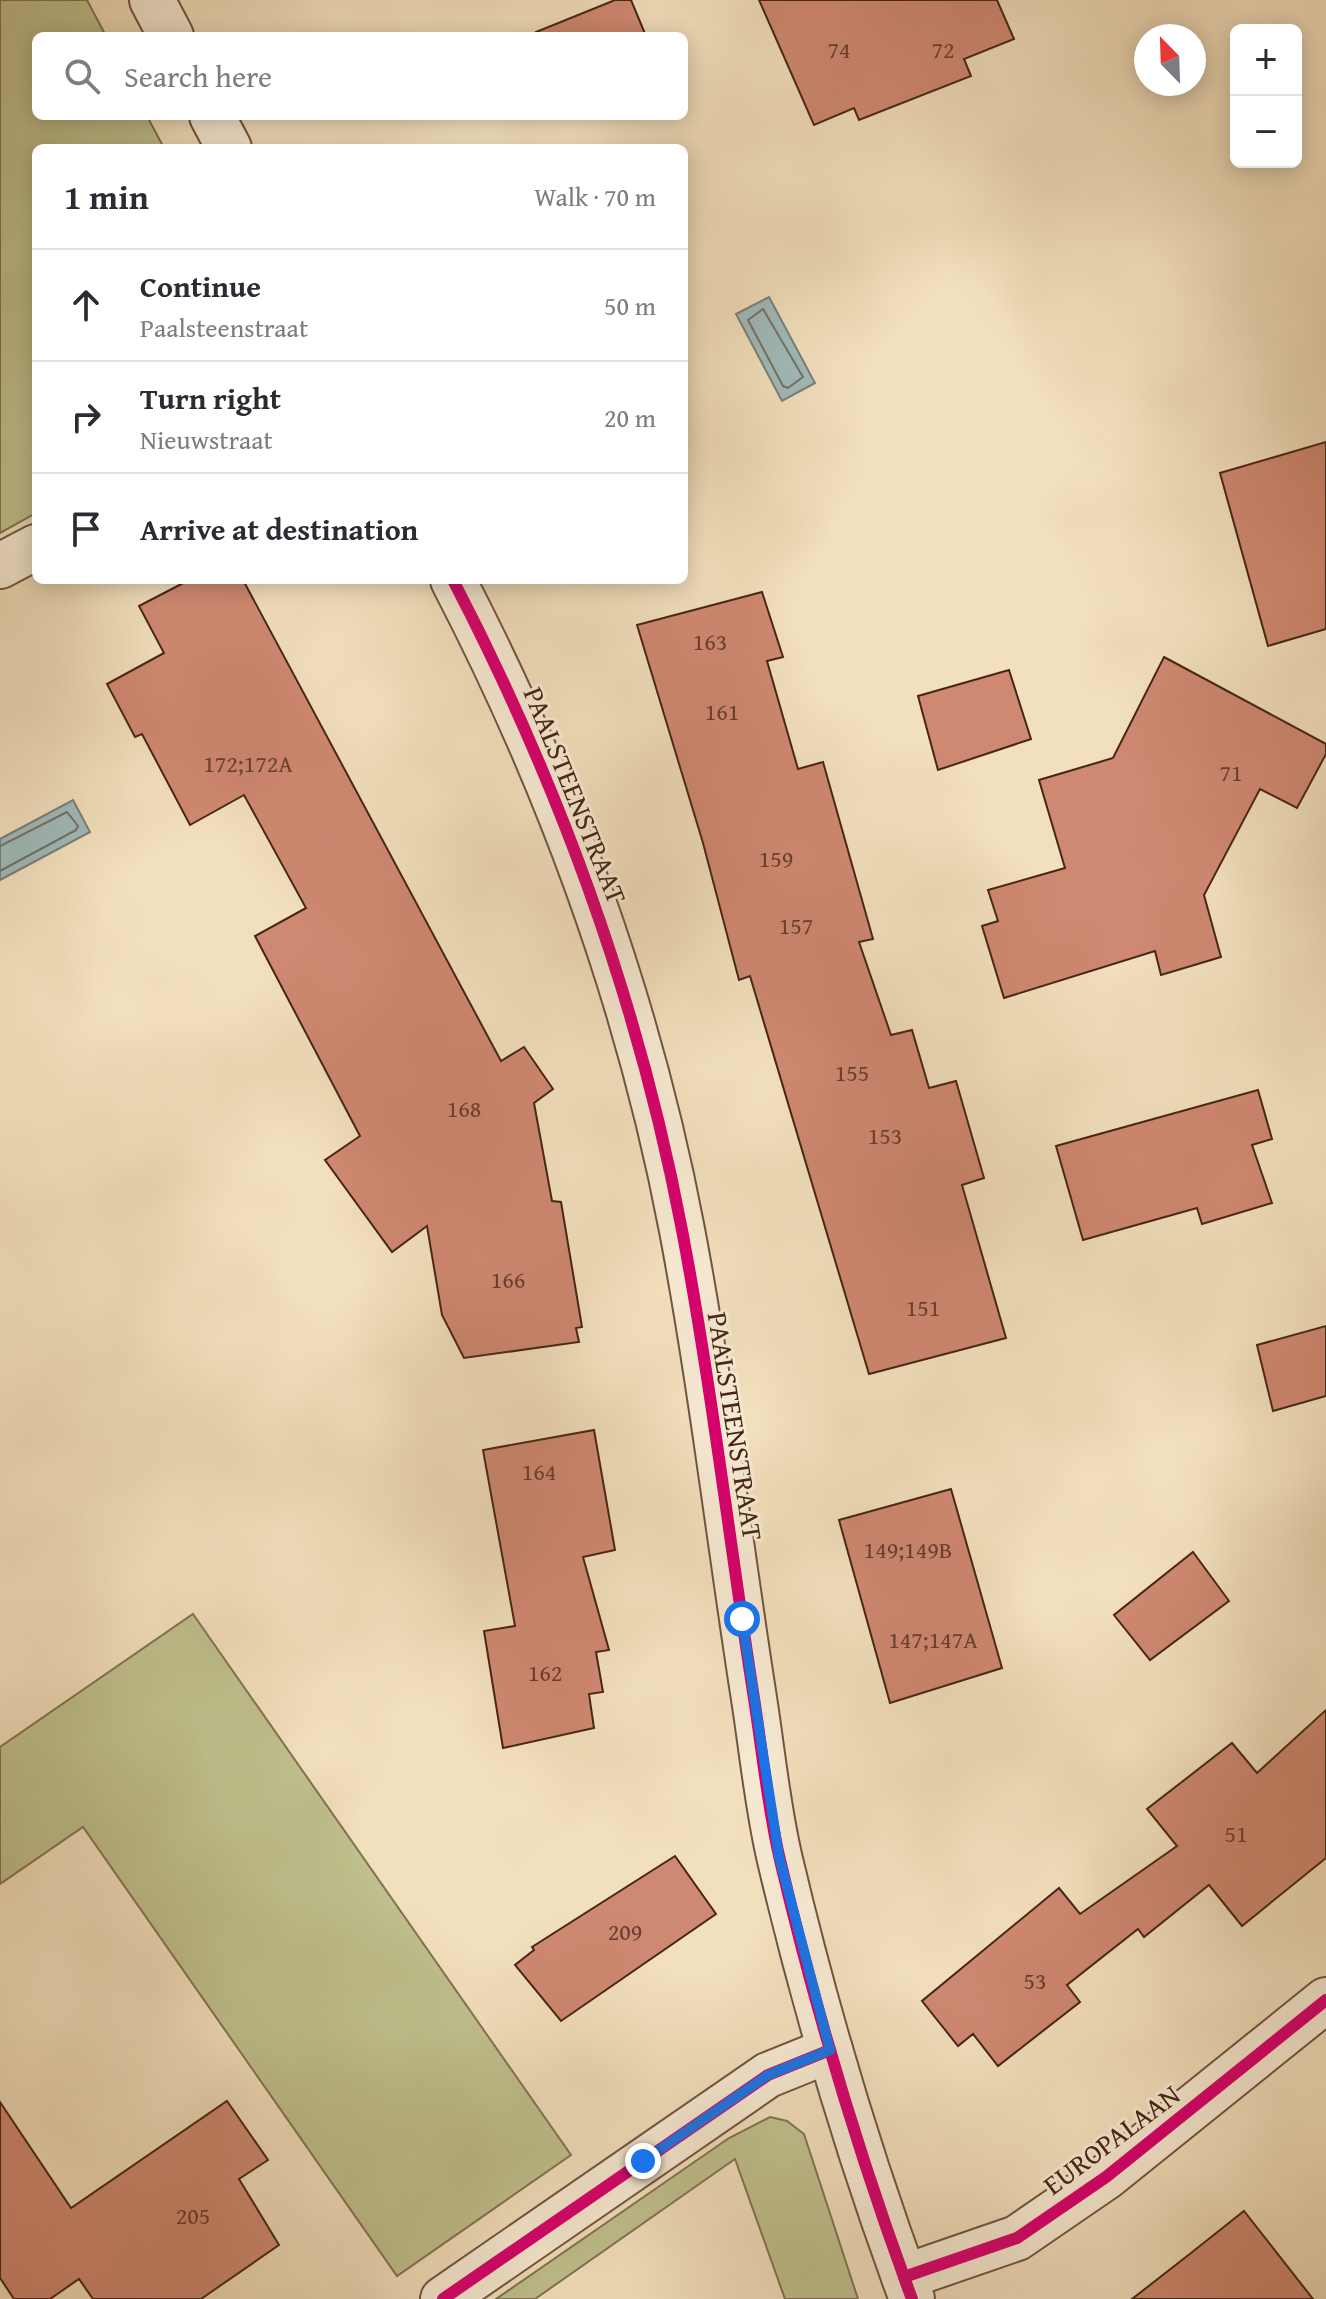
<!DOCTYPE html>
<html lang="en">
<head>
<meta charset="utf-8">
<style>
  :root { --surface:#fff; --page:#f7f7f7; --text:#2b2b33; --muted:#7c7c81; --line:#e1e1e2 }
  body { margin:0; font-family:"Gentium Book Plus",serif; background:var(--page); color:var(--text) }
  .controls { position:absolute; right:24px; top:24px; display:grid; overflow:hidden; border-radius:12px; box-shadow:0 4px 20px #0003 }
  .controls button { width:72px; height:72px; display:grid; place-items:center; padding:0; border:0; border-bottom:2px solid var(--line); background:var(--surface); color:var(--text); font:40px sans-serif }
  .compass { position:absolute; left:1134px; top:24px; width:72px; height:72px; border-radius:50%; background:var(--surface); box-shadow:0 4px 20px #0003; rotate:337deg }
  .stop { position:absolute; width:24px; height:24px; margin:-18px; border:6px solid #1a73e8; border-radius:50%; background:#fff }
  .stop.end { background:#1a73e8; border-color:#fff; box-shadow:0 2px 8px #0008 }
  .list { margin:0; padding:0; list-style:none }
  h2 { display:flex; justify-content:space-between; align-items:center; height:104px; margin:0; padding:0 32px; font-size:34px }
  h2 small { font-size:26px; font-weight:400; color:var(--muted) }
  .list li { display:grid; grid-template-columns:52px 1fr auto; gap:24px; align-items:center; box-sizing:border-box; height:112px; padding:0 32px; border-top:2px solid var(--line) }
  .list b { display:block; font-size:30px; white-space:nowrap }
  .list p { margin:0; font-size:26px; white-space:nowrap; color:var(--muted) }
  .list em { font-size:26px; font-style:normal; color:var(--muted) }
  .icon { flex:none; width:44px; height:44px; fill:none; stroke:currentColor; stroke-width:2; stroke-linecap:round; stroke-linejoin:round }
  .map { position:relative; flex:none; width:1326px; height:2299px; overflow:hidden }
  .search { position:absolute; background:var(--surface); box-shadow:0 4px 20px #0003; left:32px; top:32px; width:656px; height:88px; display:flex; align-items:center; gap:20px; box-sizing:border-box; padding:0 28px; border-radius:12px; color:var(--muted); font-size:30px }
  .panel { position:absolute; background:var(--surface); box-shadow:0 4px 20px #0003; left:32px; top:144px; width:656px; height:440px; border-radius:12px }
  .map>svg:first-child { display:block }
</style>
</head>
<body>
<div class="map">
<svg width="1326" height="2299" viewBox="0 0 1326 2299">
  <rect width="100%" height="100%" fill="#f2dfbc"/>
  <filter id="stains"><feTurbulence type="fractalNoise" baseFrequency=".0025" numOctaves="4"/><feColorMatrix values="0 0 0 0 .2 0 0 0 0 .09 0 0 0 0 .02 0 0 0 .5 -.17"/></filter>
  <radialGradient id="worn" r=".72"><stop offset=".6" stop-color="#630" stop-opacity="0"/><stop offset="1" stop-color="#630" stop-opacity=".3"/></radialGradient>
  <!-- green -->
  <g fill="#bfc08d" stroke="#827252" stroke-width="2">
    <path d="M0,0H87L106,36H36V116H147L164,148H36V513L0,533Z"/>
    <path d="M193,1614L571,2155L397,2276L83,1827L0,1884V1747Z"/>
    <path d="M770,2117L787,2121L804,2134L858,2299H785L735,2159L535,2299H496L729,2138Z"/>
  </g>
  <!-- water -->
  <g fill="#9fbaba" stroke="#7b7e79" stroke-width="2">
    <path d="M769,297L815,383L782,401L736,314Z"/>
    <path d="M73,800L90,832L0,880V839Z"/>
  </g>
  <g fill="none" stroke-linecap="round" stroke-linejoin="round">
    <!-- shore -->
    <g stroke="#727068" stroke-width="2">
      <path d="M763,309L803,377L788,388L783,386L748,320Z"/>
      <path d="M0,846L67,812L78,826L76,830L0,871"/>
    </g>
  </g>
  <!-- building -->
  <g fill="#cf8871" stroke="#462517" stroke-width="2">
    <path d="M615,0H631L646,36H538L536,32Z"/>
    <path d="M759,0H997L1014,39L964,59L971,76L859,120L854,108L814,125Z"/>
    <path d="M1326,442V629L1268,646L1220,473Z"/>
    <path d="M189,580H243L501,1061L524,1047L553,1089L534,1103L552,1201L561,1202L582,1327L576,1328L579,1342L464,1358L442,1315L427,1226L392,1252L325,1160L360,1136L255,936L306,908L244,795L190,825L142,734L135,737L107,684L164,653L139,606Z"/>
    <path d="M762,592L783,657L767,661L798,769L823,762L873,939L859,942L891,1035L912,1030L929,1088L956,1081L984,1178L962,1185L1006,1338L869,1374L750,976L739,980L703,843L637,625Z"/>
    <path d="M1164,657L1326,744V754L1297,808L1260,789L1204,895L1221,957L1161,975L1155,951L1004,998L982,926L998,921L988,890L1065,868L1039,780L1113,758Z"/>
    <path d="M1009,670L1031,739L938,770L918,696Z"/>
    <path d="M1258,1090L1272,1139L1252,1145L1272,1203L1202,1224L1197,1208L1083,1240L1056,1146Z"/>
    <path d="M1326,1326V1396L1273,1411L1257,1345Z"/>
    <path d="M594,1430L615,1550L583,1557L609,1650L596,1652L603,1692L589,1694L594,1728L503,1748L484,1631L515,1626L483,1450Z"/>
    <path d="M951,1489L1002,1668L890,1703L839,1520Z"/>
    <path d="M1193,1552L1229,1601L1150,1660L1114,1615Z"/>
    <path d="M1326,1710V1858L1242,1926L1209,1885L1144,1937L1138,1929L1067,1985L1080,2002L998,2066L973,2034L958,2046L922,2001L1059,1888L1080,1914L1177,1846L1147,1809L1232,1743L1257,1773Z"/>
    <path d="M675,1856L716,1914L561,2021L515,1965L534,1950L532,1947Z"/>
    <path d="M227,2101L268,2160L239,2179L279,2245L201,2299H93L79,2279L50,2299H14L0,2278V2102L71,2208Z"/>
    <path d="M1244,2211L1313,2299H1132L1191,2253Z"/>
  </g>
  <g fill="none" stroke-linecap="round" stroke-linejoin="round">
    <defs>
      <g id="street">
        <path d="M152,0L171,36"/>
        <path d="M212,116L229,148"/>
        <path d="M0,566L36,547"/>
        <path d="M453,580C559,784 639,1004 682,1230C711,1383 729,1538 753,1692C762,1748 767,1805 780,1860C815,2008 859,2156 912,2299"/>
        <path d="M904,2277L1017,2238L1106,2177L1326,2000"/>
        <path d="M443,2299L768,2075L830,2050"/>
      </g>
    </defs>
    <!-- street casing -->
    <use href="#street" stroke="#715440" stroke-width="48"/>
    <!-- street -->
    <use href="#street" stroke="#f7ead3" stroke-width="44"/>
    <defs>
      <g id="cycleway">
        <path d="M453,580C559,784 639,1004 682,1230C711,1383 729,1538 753,1692C762,1748 767,1805 780,1860C815,2008 859,2156 912,2299"/>
        <path d="M904,2277L1017,2238L1106,2177L1326,2000"/>
        <path d="M443,2299L768,2075L830,2050"/>
      </g>
    </defs>
    <!-- cycleway casing -->
    <use href="#cycleway" stroke="#f7ead3" stroke-width="17"/>
    <!-- cycleway -->
    <use href="#cycleway" stroke="#d6006c" stroke-width="12"/>
  </g>
  <g fill="none" stroke-linecap="round" stroke-linejoin="round">
    <!-- route -->
    <path stroke="#1a73e8" stroke-width="10" d="M643,2161L768,2075L830,2050L779,1856L742,1619"/>
  </g>
  <g text-anchor="middle" dominant-baseline="central" stroke-width="6" stroke-linejoin="round" paint-order="stroke">
    <!-- number labels -->
    <g font-size="24" fill="#683e2e">
      <text x="839" y="49">74</text>
      <text x="943" y="49">72</text>
      <text x="710" y="641">163</text>
      <text x="722" y="711">161</text>
      <text x="248" y="763">172;172A</text>
      <text x="1231" y="772">71</text>
      <text x="776" y="858">159</text>
      <text x="796" y="925">157</text>
      <text x="852" y="1072">155</text>
      <text x="464" y="1108">168</text>
      <text x="885" y="1135">153</text>
      <text x="508" y="1279">166</text>
      <text x="923" y="1307">151</text>
      <text x="539" y="1471">164</text>
      <text x="908" y="1549">149;149B</text>
      <text x="933" y="1639">147;147A</text>
      <text x="545" y="1672">162</text>
      <text x="1236" y="1833">51</text>
      <text x="625" y="1931">209</text>
      <text x="1035" y="1980">53</text>
      <text x="193" y="2215">205</text>
    </g>
    <!-- street labels -->
    <g font-size="28" fill="#462517" stroke="#f7ead3">
      <text transform="translate(576 795) rotate(68)">PAALSTEENSTRAAT</text>
      <text transform="translate(736 1426) rotate(81)">PAALSTEENSTRAAT</text>
      <text transform="translate(1111 2139) rotate(-37)">EUROPALAAN</text>
    </g>
  </g>
  <rect width="100%" height="100%" filter="url(#stains)"/>
  <rect width="100%" height="100%" fill="url(#worn)"/>
</svg>
<div class="controls">
<button>+</button>
<button>−</button>
</div>
<svg class="compass" viewBox="-18 -18 36 36"><path d="M0-13l5 13h-10z" fill="#e53935"/><path d="M0 13l5-13h-10z" fill="#7c7c81"/></svg>
<div class="stop" style="left:742px;top:1619px"></div>
<div class="stop end" style="left:643px;top:2161px"></div>
<div class="search"><svg class="icon" aria-label="search" viewBox="0 0 24 24"><circle cx="10" cy="10" r="6"/><path d="M15 15l6 6"/></svg>Search here</div>
<section class="panel">
<h2>1 min<small>Walk · 70 m</small></h2>
<ul class="list">
<li><svg class="icon" aria-label="ahead" viewBox="0 0 24 24"><path d="M12 20V5M6 11l6-6 6 6"/></svg><div><b>Continue</b><p>Paalsteenstraat</p></div><em>50 m</em></li>
<li><svg class="icon" aria-label="right" viewBox="0 0 24 24"><path d="M7 20v-9h11M14 6l5 5-5 5"/></svg><div><b>Turn right</b><p>Nieuwstraat</p></div><em>20 m</em></li>
<li><svg class="icon" aria-label="arrive" viewBox="0 0 24 24"><path d="M6 21V4h12l-3 4 3 4H6"/></svg><div><b>Arrive at destination</b></div></li>
</ul>
</section>
</div>
</body>
</html>
